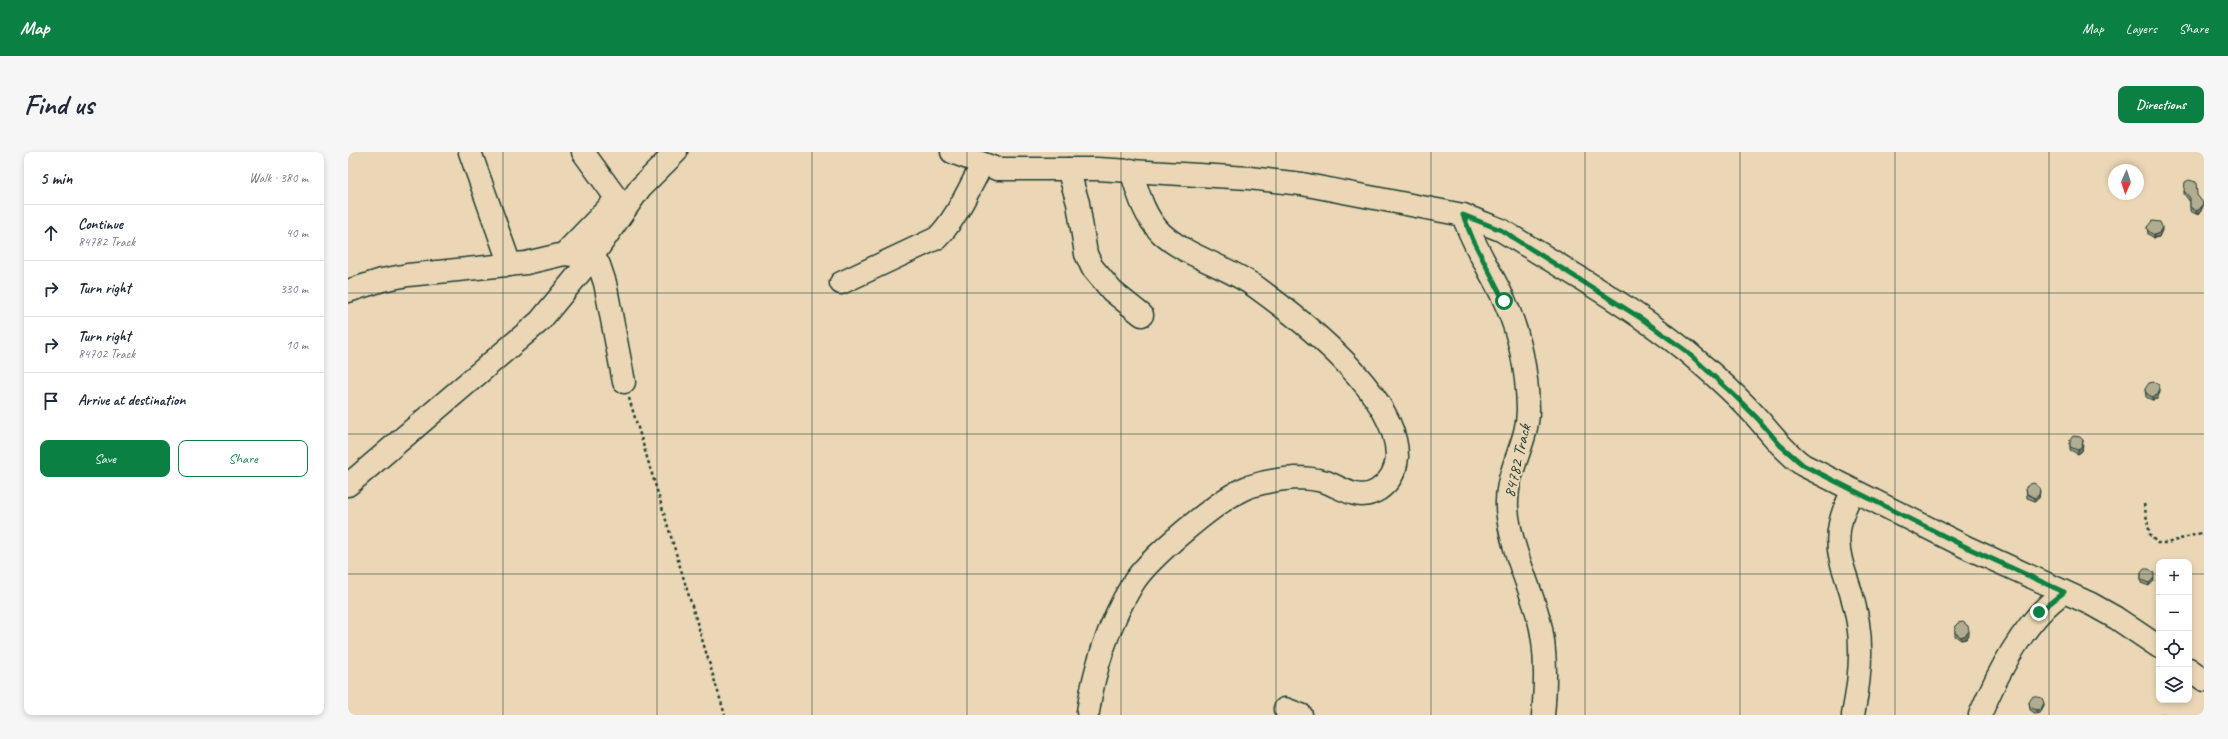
<!DOCTYPE html>
<html lang="en">
<head>
<meta charset="utf-8">
<style>
  :root { --surface:#fff; --page:#f6f6f7; --text:#1f2937; --muted:#747a83; --line:#e0e1e3; --accent:#0b8043 }
  body { margin:0; font-family:Caveat,sans-serif; background:var(--page); color:var(--text) }
  .controls { position:absolute; right:12px; bottom:12px; display:grid; overflow:hidden; border-radius:8px; box-shadow:0 2px 6px #0003 }
  .controls button { width:36px; height:36px; display:grid; place-items:center; padding:0; border:0; border-bottom:1px solid var(--line); background:var(--surface); color:var(--text); font:20px sans-serif }
  .compass { position:absolute; left:1760px; top:12px; width:36px; height:36px; border-radius:50%; background:var(--surface); box-shadow:0 2px 6px #0003; rotate:183deg }
  .stop { position:absolute; width:12px; height:12px; margin:-9px; border:3px solid #0b8043; border-radius:50%; background:#fff }
  .stop.end { background:#0b8043; border-color:#fff; box-shadow:0 1px 4px #0008 }
  .list { margin:0; padding:0; list-style:none }
  h2 { display:flex; justify-content:space-between; align-items:center; height:52px; margin:0; padding:0 16px; font-size:17px }
  h2 small { font-size:13px; font-weight:400; color:var(--muted) }
  .list li { display:grid; grid-template-columns:26px 1fr auto; gap:12px; align-items:center; box-sizing:border-box; height:56px; padding:0 16px; border-top:1px solid var(--line) }
  .list b { display:block; font-size:15px; white-space:nowrap }
  .list p { margin:0; font-size:13px; white-space:nowrap; color:var(--muted) }
  .list em { font-size:13px; font-style:normal; color:var(--muted) }
  .actions { display:flex; gap:8px; padding:12px 16px }
  .actions a { flex:1; padding:9px 0; border:1px solid var(--accent); border-radius:8px; text-align:center; font-size:14px; color:var(--accent) }
  .actions .main { background:var(--accent); color:#fff }
  .icon { flex:none; width:22px; height:22px; fill:none; stroke:currentColor; stroke-width:2; stroke-linecap:round; stroke-linejoin:round }
  .map { position:relative; flex:none; width:1856px; height:563px; overflow:hidden; border-radius:8px }
  header { display:flex; align-items:center; gap:24px; box-sizing:border-box; height:56px; padding:0 20px; background:var(--accent); color:#fff }
  header strong { font-size:19px }
  nav { display:flex; gap:22px; margin-inline-start:auto; font-size:14px }
  .intro { display:flex; align-items:center; justify-content:space-between; box-sizing:border-box; height:96px; padding:0 24px }
  h1 { margin:0; font-size:28px }
  .button { padding:10px 18px; border-radius:8px; background:var(--accent); color:#fff; font-size:14px; font-weight:700 }
  main { display:flex; gap:24px; padding:0 24px }
  aside { flex:1; background:var(--surface); border-radius:8px; box-shadow:0 2px 6px #0003 }
  .map>svg:first-child { display:block }
</style>
</head>
<body>
<header>
<strong>Map</strong>
<nav><a>Map</a><a>Layers</a><a>Share</a></nav>
</header>
<div class="intro"><h1>Find us</h1><a class="button">Directions</a></div>
<main>
<aside>
<h2>5 min<small>Walk · 380 m</small></h2>
<ul class="list">
<li><svg class="icon" aria-label="ahead" viewBox="0 0 24 24"><path d="M12 20V5M6 11l6-6 6 6"/></svg><div><b>Continue</b><p>84782 Track</p></div><em>40 m</em></li>
<li><svg class="icon" aria-label="right" viewBox="0 0 24 24"><path d="M7 20v-9h11M14 6l5 5-5 5"/></svg><div><b>Turn right</b></div><em>330 m</em></li>
<li><svg class="icon" aria-label="right" viewBox="0 0 24 24"><path d="M7 20v-9h11M14 6l5 5-5 5"/></svg><div><b>Turn right</b><p>84702 Track</p></div><em>10 m</em></li>
<li><svg class="icon" aria-label="arrive" viewBox="0 0 24 24"><path d="M6 21V4h12l-3 4 3 4H6"/></svg><div><b>Arrive at destination</b></div></li>
</ul>
<div class="actions"><a class="main">Save</a><a>Share</a></div>
</aside>
<div class="map">
<svg width="1856" height="563" viewBox="0 0 1856 563">
  <rect width="100%" height="100%" fill="#ebd7b5"/>
  <filter id="ink" filterUnits="userSpaceOnUse"><feTurbulence type="fractalNoise" baseFrequency=".025" numOctaves="2"/><feDisplacementMap in="SourceGraphic" scale="8" xChannelSelector="R" yChannelSelector="G"/><feConvolveMatrix kernelMatrix="1 2 1 2 8 2 1 2 1" color-interpolation-filters="sRGB"/></filter>
  <g filter="url(#ink)">
    <g fill="none" stroke-linecap="round" stroke-linejoin="round">
      <defs>
        <g id="minor">
          <path d="M122,0L162,113"/>
          <path d="M235,0L269,47L278,55"/>
          <path d="M604,0L649,17H749L901,26L954,32L1115,63L1153,78C1215,116 1281,153 1338,199C1363,220 1389,243 1411,268C1425,284 1437,300 1455,313L1620,396L1743,452L1768,466L1811,495"/>
          <path d="M720,17L730,51L738,102L744,115L764,139L794,163"/>
          <path d="M1115,63C1125,94 1144,121 1157,150C1172,183 1179,220 1180,256C1181,293 1153,323 1160,365C1165,400 1180,430 1190,464C1199,495 1198,531 1195,563"/>
          <path d="M216,102L269,47"/>
          <path d="M493,131L589,86C609,66 620,38 634,13"/>
          <path d="M0,139L34,128L60,123L178,111L216,102L244,105L251,113L257,131L276,230"/>
          <path d="M0,333L192,169L239,112L292,36L328,0"/>
          <path d="M1505,339C1473,397 1502,416 1510,471C1515,502 1511,533 1505,563"/>
          <path d="M1841,517L1856,528"/>
          <path d="M937,557L953,563"/>
          <path d="M740,560C746,517 761,471 784,433C799,407 872,346 900,335C915,330 932,327 947,326C957,326 968,327 978,330C996,337 1011,350 1030,338C1042,330 1048,318 1049,305C1050,243 955,169 908,135C879,114 839,105 813,81C796,64 790,41 783,18"/>
          <path d="M1632,563C1650,520 1677,467 1716,440"/>
        </g>
      </defs>
      <!-- minor casing -->
      <use href="#minor" stroke="#1f3d34" stroke-width="25"/>
      <!-- path -->
      <g stroke="#1f3d34" stroke-width="2.5" stroke-dasharray="3 3" stroke-linecap="butt">
        <path d="M281,246L377,563"/>
        <path d="M1796,352L1802,383L1809,391H1819L1856,380"/>
      </g>
      <!-- minor -->
      <use href="#minor" stroke="#ebd7b5" stroke-width="22"/>
    </g>
    <!-- wall -->
    <g fill="#99947d" stroke="#1f3d34">
      <path d="M1836,39L1855,54L1852,61L1848,62L1842,59V50L1836,42Z"/>
      <path d="M1799,75L1814,78L1811,85L1806,86L1800,82Z"/>
      <path d="M1797,237L1812,240L1809,247L1804,248L1798,245Z"/>
      <path d="M1722,288L1735,292L1734,299L1730,302L1722,298Z"/>
      <path d="M1678,335L1692,339L1691,346L1687,349L1679,346Z"/>
      <path d="M1793,421L1806,429L1801,434L1793,431Z"/>
      <path d="M1607,474L1621,483L1618,487L1613,488L1607,484Z"/>
      <path d="M1681,550L1696,554L1693,560L1688,562L1682,558Z"/>
    </g>
    <!-- shaded-wall -->
    <g fill="#7d7866" stroke="#1f3d34">
      <path d="M1855,51V54L1852,61L1848,62V59Z"/>
      <path d="M1814,75V78L1811,85L1806,86V83Z"/>
      <path d="M1812,237V240L1809,247L1804,248V245Z"/>
      <path d="M1735,288L1734,299L1730,302V298Z"/>
      <path d="M1692,336L1691,346L1687,349V346Z"/>
      <path d="M1806,426V429L1801,434V431Z"/>
      <path d="M1621,479V483L1618,487L1613,488V485Z"/>
      <path d="M1696,551V554L1693,560L1688,562V558Z"/>
    </g>
    <!-- building -->
    <g fill="#b2ac91" stroke="#1f3d34">
      <path d="M1841,28L1848,30L1849,43L1855,51L1852,57L1848,59L1842,55V46L1836,39L1837,30Z"/>
      <path d="M1804,69L1812,70L1814,75L1811,81L1806,83L1800,79L1799,75Z"/>
      <path d="M1806,230L1810,232L1812,237L1809,243L1804,245L1798,241L1797,237L1801,231Z"/>
      <path d="M1725,284L1732,285L1735,288L1734,295L1730,298L1722,295V288Z"/>
      <path d="M1686,331L1692,336L1691,343L1687,346L1679,342L1678,335L1682,332Z"/>
      <path d="M1796,417H1801L1806,421V426L1801,431L1793,428V421Z"/>
      <path d="M1615,470L1620,474L1621,479L1618,483L1613,485L1607,481V474L1610,471Z"/>
      <path d="M1685,544L1694,546L1696,551L1693,557L1688,558L1682,555L1681,550Z"/>
      <path d="M1811,562H1818V563H1810Z"/>
    </g>
  </g>
  <g fill="none" stroke-linecap="round" stroke-linejoin="round" filter="url(#ink)">
    <!-- route -->
    <path stroke="#0b8043" stroke-width="5" d="M1156,149L1125,88L1115,63L1153,78L1294,167L1338,199L1385,242L1410,267L1432,293L1455,313L1620,396L1716,440L1691,460"/>
  </g>
  <!-- grid -->
  <path fill="none" stroke="#1f3d34" stroke-width="1" stroke-opacity="0.55" d="M155,0V563M309,0V563M464,0V563M619,0V563M773,0V563M928,0V563M1083,0V563M1237,0V563M1392,0V563M1547,0V563M1701,0V563M0,141H1856M0,282H1856M0,422H1811M1841,422H1856"/>
  <g text-anchor="middle" dominant-baseline="central" stroke-width="4" stroke-linejoin="round" paint-order="stroke">
    <!-- street labels -->
    <g font-size="17" fill="#1f3d34" stroke="#ebd7b5">
      <text transform="translate(1169 309) rotate(-77)">84782 Track</text>
    </g>
  </g>
</svg>
<div class="controls">
<button>+</button>
<button>−</button>
<button><svg class="icon" aria-label="locate" viewBox="0 0 24 24"><circle cx="12" cy="12" r="6"/><path d="M12 2v4M12 18v4M2 12h4M18 12h4"/></svg></button>
<button><svg class="icon" aria-label="layers" viewBox="0 0 24 24"><path d="M12 4l9 5-9 5-9-5zM3 14l9 5 9-5"/></svg></button>
</div>
<svg class="compass" viewBox="-18 -18 36 36"><path d="M0-13l5 13h-10z" fill="#e53935"/><path d="M0 13l5-13h-10z" fill="#747a83"/></svg>
<div class="stop" style="left:1156px;top:149px"></div>
<div class="stop end" style="left:1691px;top:460px"></div>
</div>
</main>
</body>
</html>
